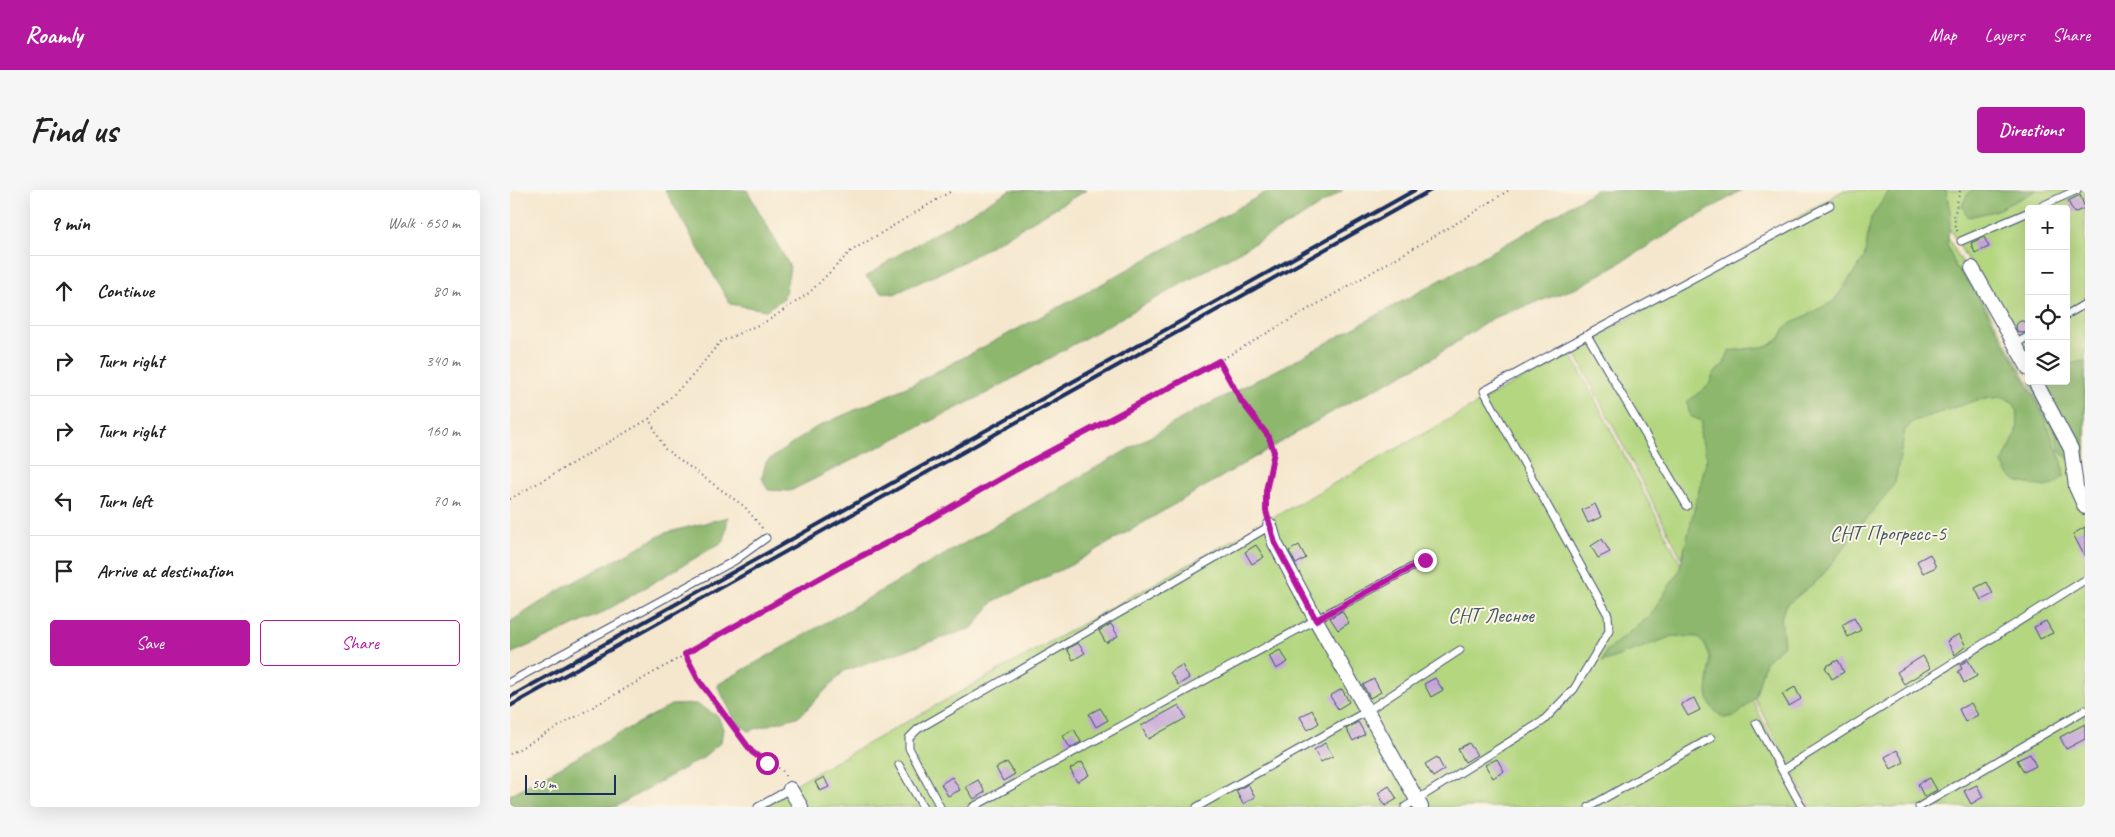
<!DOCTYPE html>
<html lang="en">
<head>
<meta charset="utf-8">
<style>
  :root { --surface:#fff; --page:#f6f6f6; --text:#222; --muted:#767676; --line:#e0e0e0; --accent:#b5179e }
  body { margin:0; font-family:Caveat,sans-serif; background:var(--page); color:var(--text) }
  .controls { position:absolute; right:15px; top:15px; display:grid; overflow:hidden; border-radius:5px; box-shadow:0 5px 20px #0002 }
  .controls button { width:45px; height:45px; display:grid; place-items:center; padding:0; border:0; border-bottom:1px solid var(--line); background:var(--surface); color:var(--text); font:25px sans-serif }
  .scale { position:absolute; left:15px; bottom:12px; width:91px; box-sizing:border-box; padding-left:5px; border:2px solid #1b2f5e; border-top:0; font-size:14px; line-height:18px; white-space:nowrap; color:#1b2f5e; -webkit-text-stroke:4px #fcf5e5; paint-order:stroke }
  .stop { position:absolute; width:15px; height:15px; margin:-11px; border:4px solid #b5179e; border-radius:50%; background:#fff }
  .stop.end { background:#b5179e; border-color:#fff; box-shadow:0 1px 5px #0008 }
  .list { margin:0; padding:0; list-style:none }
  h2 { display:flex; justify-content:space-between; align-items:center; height:65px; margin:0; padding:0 20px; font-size:21px }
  h2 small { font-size:16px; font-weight:400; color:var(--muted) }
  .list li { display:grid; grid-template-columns:32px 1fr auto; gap:15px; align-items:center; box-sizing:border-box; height:70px; padding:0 20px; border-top:1px solid var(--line) }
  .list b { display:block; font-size:19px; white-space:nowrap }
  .list em { font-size:16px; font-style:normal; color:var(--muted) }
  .actions { display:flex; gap:10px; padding:15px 20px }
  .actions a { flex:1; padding:11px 0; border:1px solid var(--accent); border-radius:5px; text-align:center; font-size:18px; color:var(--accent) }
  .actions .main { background:var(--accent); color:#fff }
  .icon { flex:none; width:28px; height:28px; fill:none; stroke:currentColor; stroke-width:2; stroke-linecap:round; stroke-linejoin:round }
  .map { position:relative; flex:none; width:1575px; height:617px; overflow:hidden; border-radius:5px }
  header { display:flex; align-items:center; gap:30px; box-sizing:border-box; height:70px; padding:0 25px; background:var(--accent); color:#fff }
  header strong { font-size:24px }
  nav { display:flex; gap:28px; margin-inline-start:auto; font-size:18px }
  .intro { display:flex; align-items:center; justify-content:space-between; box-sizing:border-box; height:120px; padding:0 30px }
  h1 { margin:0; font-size:35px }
  .button { padding:12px 22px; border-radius:5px; background:var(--accent); color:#fff; font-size:18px; font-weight:700 }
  main { display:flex; gap:30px; padding:0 30px }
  aside { flex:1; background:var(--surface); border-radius:5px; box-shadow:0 5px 20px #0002 }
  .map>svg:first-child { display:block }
</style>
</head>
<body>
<header>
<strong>Roamly</strong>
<nav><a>Map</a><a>Layers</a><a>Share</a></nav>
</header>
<div class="intro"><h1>Find us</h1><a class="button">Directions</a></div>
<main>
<aside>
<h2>9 min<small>Walk · 650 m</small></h2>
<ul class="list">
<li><svg class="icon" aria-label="ahead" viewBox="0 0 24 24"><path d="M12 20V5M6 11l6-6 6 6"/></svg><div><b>Continue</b></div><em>80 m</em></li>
<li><svg class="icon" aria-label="right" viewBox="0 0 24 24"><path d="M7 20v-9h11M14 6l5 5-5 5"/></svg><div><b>Turn right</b></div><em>340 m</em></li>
<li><svg class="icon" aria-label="right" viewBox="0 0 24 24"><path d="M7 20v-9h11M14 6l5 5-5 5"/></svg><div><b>Turn right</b></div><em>160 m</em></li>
<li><svg class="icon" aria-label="left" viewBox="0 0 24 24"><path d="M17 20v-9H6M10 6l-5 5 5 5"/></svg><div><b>Turn left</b></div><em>70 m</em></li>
<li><svg class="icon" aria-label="arrive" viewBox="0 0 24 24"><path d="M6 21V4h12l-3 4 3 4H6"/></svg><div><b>Arrive at destination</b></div></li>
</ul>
<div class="actions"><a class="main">Save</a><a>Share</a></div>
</aside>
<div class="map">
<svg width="1575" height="617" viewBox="0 0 1575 617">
  <rect width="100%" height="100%" fill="#fcf5e5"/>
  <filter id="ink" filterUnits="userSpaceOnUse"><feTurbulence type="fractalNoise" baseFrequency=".02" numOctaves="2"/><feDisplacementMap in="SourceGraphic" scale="10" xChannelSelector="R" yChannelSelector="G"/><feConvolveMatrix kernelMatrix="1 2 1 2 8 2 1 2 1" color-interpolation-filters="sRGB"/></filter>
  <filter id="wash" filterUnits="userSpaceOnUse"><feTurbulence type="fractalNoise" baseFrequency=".0096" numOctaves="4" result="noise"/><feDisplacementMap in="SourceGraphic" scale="20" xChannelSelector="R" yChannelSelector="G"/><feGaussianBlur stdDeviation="1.12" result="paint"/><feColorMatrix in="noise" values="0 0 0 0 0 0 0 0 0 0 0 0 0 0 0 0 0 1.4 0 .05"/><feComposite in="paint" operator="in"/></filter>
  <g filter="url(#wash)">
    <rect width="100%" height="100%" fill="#f5e7cd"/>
    <!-- green -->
    <g fill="#b3d67f" stroke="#67826e">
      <path d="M1334,0H1410L1452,72L1575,297V617H1301L1064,161Z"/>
      <path d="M1417,0H1575V273L1556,191V19H1519V176Z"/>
      <path d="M1060,162L1298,617H244Z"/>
    </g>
    <!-- forest -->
    <g fill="#8eb76e" stroke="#547366">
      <path d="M155,0H237L280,77L274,108L256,120L220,114Z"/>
      <path d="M500,0H576L451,73L384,104L371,102L356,87L383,68Z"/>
      <path d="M760,0H833L791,27L477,203L280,301L258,300L252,288L256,272L305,238L405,193L572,105Z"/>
      <path d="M1086,0H1232L1069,97L983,128L921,169L827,219L561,375L483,412L462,438L334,481L290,526L238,541L225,530L207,495L685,221L777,175L1012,45Z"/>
      <path d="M1380,0H1436L1441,27L1437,54L1446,78L1463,97L1532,222L1552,272L1554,286L1545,295L1534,297L1508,292L1498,284L1492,273C1502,251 1515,235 1503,212L1491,207L1467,210L1404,231L1395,240L1385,293L1309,389L1275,416L1271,429L1274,455L1255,472L1245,508L1226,526L1214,528C1176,504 1219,476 1188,447L1163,446L1092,472L1096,461L1140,426L1169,381L1197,268L1190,244L1192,231L1180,226L1177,212L1199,195L1204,183L1214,174L1219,161L1259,156L1270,148L1276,136L1324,111L1354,68L1361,28Z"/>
      <path d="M1462,0H1527L1485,21L1458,27L1452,16L1457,5Z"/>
      <path d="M1575,171V281L1551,263L1542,236L1520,191H1556V174Z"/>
      <path d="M218,327L214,351L90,424L0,464V432L53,398L155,343Z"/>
      <path d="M186,514L208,526L213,539L211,552L192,568L105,617H0V605L161,515Z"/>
    </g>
    <g id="blocks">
      <!-- building -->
      <g fill="#c4a4d6">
        <path d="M1570,5L1575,18L1564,23L1558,11Z"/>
        <path d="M1474,47L1479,57L1465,63L1461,53Z"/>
        <circle cx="1512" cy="137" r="6"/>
        <path d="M1085,314L1091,327L1078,333L1072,320Z"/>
        <path d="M1575,337V367L1563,344Z"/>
        <path d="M1092,349L1100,362L1088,368L1081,356Z"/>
        <path d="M746,355L754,367L742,374L735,362Z"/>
        <path d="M789,355L796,368L786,374L779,361Z"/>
        <path d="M1420,364L1426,377L1413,383L1407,371Z"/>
        <path d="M1477,392L1483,404L1471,410L1465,398Z"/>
        <path d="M832,421L839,433L828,440L820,428Z"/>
        <path d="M1344,428L1351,440L1338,447L1332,435Z"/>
        <path d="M1536,431L1543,443L1530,449L1524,437Z"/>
        <path d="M601,434L608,446L596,453L589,441Z"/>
        <path d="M1449,444L1456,456L1445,465L1437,451Z"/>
        <path d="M568,453L575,463L563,470L557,459Z"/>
        <path d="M770,460L778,472L766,479L759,466Z"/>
        <path d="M1413,466L1420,478L1394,494L1387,482Z"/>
        <path d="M1328,470L1334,482L1322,489L1315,477Z"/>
        <path d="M1458,470L1467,486L1454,493L1448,481L1452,479L1450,475Z"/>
        <path d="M672,475L679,488L668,495L660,482Z"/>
        <path d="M925,488L933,500L921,507L914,494Z"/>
        <path d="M864,489L871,502L860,508L853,495Z"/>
        <path d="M1285,497L1291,509L1279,516L1272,504Z"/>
        <path d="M832,499L839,512L828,519L820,506Z"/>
        <path d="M1184,508L1190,520L1178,526L1171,514Z"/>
        <path d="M1461,513L1468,525L1455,532L1449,519Z"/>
        <path d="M669,515L676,528L638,549L631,536Z"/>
        <path d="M590,518L598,530L586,537L579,524Z"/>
        <path d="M802,520L809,533L798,540L790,527Z"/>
        <path d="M848,532L855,544L843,551L836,539Z"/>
        <path d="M1575,534V549L1556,559L1550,547Z"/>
        <path d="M564,539L571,552L560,558L553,546Z"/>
        <path d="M815,553L823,566L811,572L804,560Z"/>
        <path d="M959,553L967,565L955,572L948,559Z"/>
        <path d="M1387,560L1394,572L1381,579L1375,567Z"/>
        <path d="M1520,564L1526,576L1514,582L1507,570Z"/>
        <path d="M927,567L934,580L923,587L915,574Z"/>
        <path d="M987,569L994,581L983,588L975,575Z"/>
        <path d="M497,572L505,584L493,591L486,578Z"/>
        <path d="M572,572L579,585L567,592L560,579Z"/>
        <path d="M314,587L319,597L310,601L305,592Z"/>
        <path d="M442,587L450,600L438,606L431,594Z"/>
        <path d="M1420,588L1427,600L1414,607L1408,594Z"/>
        <path d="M468,590L475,602L464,609L456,597Z"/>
        <path d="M738,594L745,607L733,614L726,601Z"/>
        <path d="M1467,595L1473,607L1461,614L1454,601Z"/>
        <path d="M879,596L887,609L875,616L868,603Z"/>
      </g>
    </g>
  </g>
  <g filter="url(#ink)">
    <use href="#blocks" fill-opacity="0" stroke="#3c4b6f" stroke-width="1"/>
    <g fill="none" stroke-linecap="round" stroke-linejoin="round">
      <defs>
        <g id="service">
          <path d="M1525,19L1567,0"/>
          <path d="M1451,51L1519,22"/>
          <path d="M1556,125L1575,114"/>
          <path d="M1077,145L1320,15"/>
          <path d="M1505,154L1519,146"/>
          <path d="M0,492L224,371L256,348"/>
          <path d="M1246,533L1292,617"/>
          <path d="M389,575L413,617"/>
          <path d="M1272,580L1575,390"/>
          <path d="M248,617L280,599"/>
          <path d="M430,617L399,558V548L408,539L760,336"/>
          <path d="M463,617L915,370"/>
          <path d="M687,617L857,521L950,460"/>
          <path d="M895,617L1033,531L1064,499L1099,441L1098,425L974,201L1077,145L1177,316"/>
          <path d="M1079,617L1201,548"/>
          <path d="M1409,617L1575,520"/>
        </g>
        <g id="minor">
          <path d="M1462,78L1519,179"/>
          <path d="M1525,191L1561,259L1566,297L1575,317"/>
          <path d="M760,336L765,353L806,430L911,617"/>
          <path d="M280,599L291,617"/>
        </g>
      </defs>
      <!-- service casing -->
      <use href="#service" stroke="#3c4b6f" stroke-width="9"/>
      <!-- minor casing -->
      <use href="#minor" stroke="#3c4b6f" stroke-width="16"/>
      <!-- path -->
      <g stroke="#3c4b6f" stroke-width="2" stroke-dasharray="1 4" stroke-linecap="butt">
        <path d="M1447,41L1444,27L1450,0"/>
        <path d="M709,171L732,213L759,247L764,262L757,301V324"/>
        <path d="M0,309L139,229"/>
        <path d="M252,338L235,317L155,259L139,229L184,184L210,152L259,130L299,103L341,61L443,0"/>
        <path d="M175,464L188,489L241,562L272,580L276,587"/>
        <path d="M0,564L330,377L709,171L952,30L999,0"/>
      </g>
      <!-- service -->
      <use href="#service" stroke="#fff" stroke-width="7"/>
      <!-- minor -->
      <use href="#minor" stroke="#fff" stroke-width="14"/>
      <!-- rail -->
      <g stroke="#1b2f5e" stroke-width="4">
        <path d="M0,507L905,0"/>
        <path d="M0,516L921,0"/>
      </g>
    </g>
  </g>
  <g fill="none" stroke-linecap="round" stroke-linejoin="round" filter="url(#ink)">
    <!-- route -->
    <path stroke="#b5179e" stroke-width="6" d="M257,573L242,562L188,489L175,464L330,377L396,343L507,279L709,171L732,212L759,247L764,262L756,301V321L765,353L806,430L915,370"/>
  </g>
  <g text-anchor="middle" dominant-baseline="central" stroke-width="4" stroke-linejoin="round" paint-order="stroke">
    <!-- park labels -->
    <g font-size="21" fill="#415966" stroke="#fcf5e5">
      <text x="1378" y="343">СНТ Прогресс-5</text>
      <text x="981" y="425">СНТ Лесное</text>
    </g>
  </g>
</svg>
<div class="controls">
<button>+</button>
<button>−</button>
<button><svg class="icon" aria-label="locate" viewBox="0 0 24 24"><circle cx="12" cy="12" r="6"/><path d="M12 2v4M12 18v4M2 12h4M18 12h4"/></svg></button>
<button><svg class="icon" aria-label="layers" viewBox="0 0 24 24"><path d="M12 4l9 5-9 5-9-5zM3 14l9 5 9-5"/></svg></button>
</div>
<div class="scale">50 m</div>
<div class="stop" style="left:257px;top:573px"></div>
<div class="stop end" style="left:915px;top:370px"></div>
</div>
</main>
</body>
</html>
